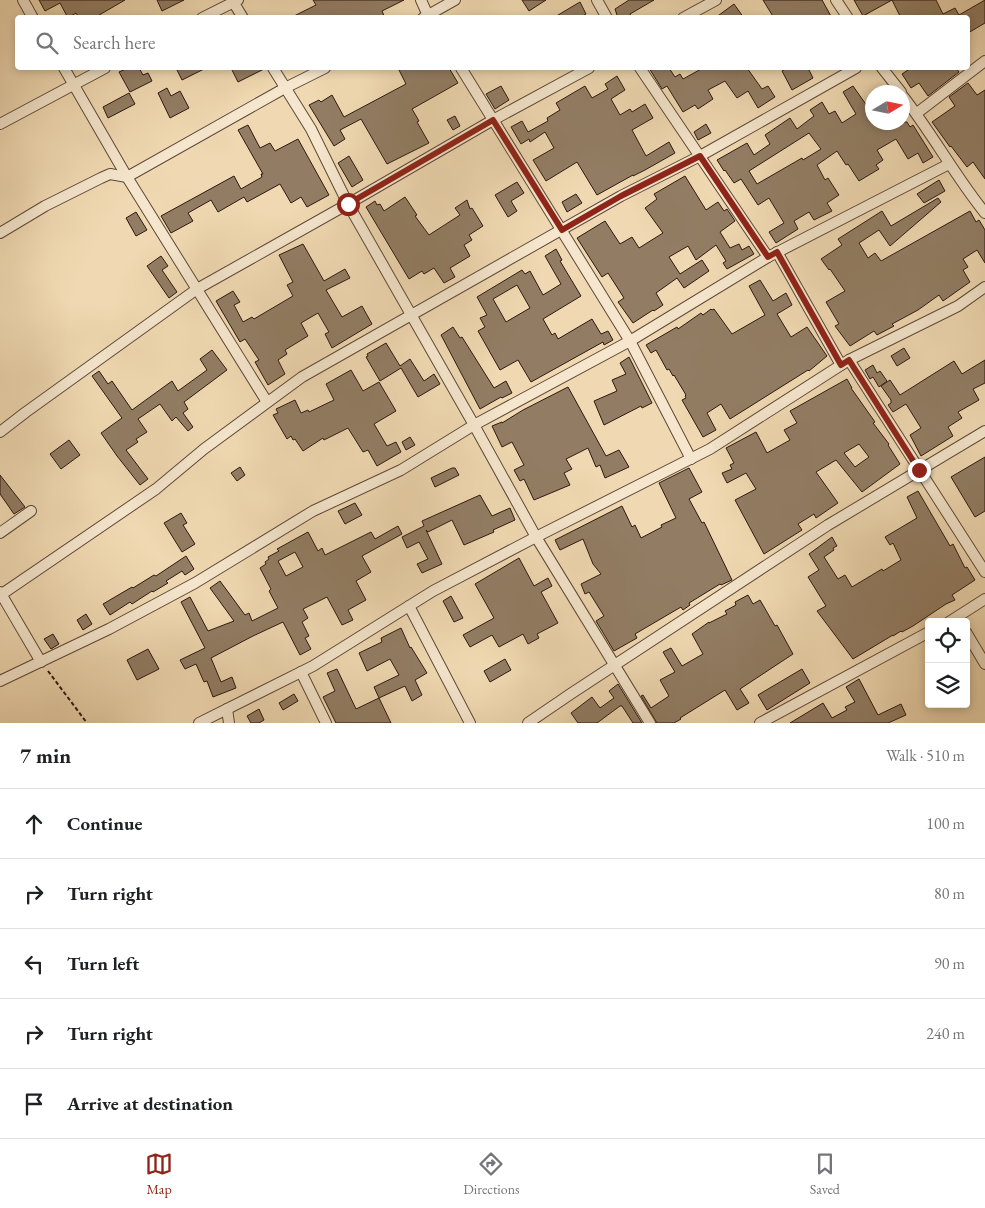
<!DOCTYPE html>
<html lang="en">
<head>
<meta charset="utf-8">
<style>
  :root { --surface:#fff; --page:#f6f6f6; --text:#202124; --muted:#757577; --line:#e0e0e0; --accent:#8f2418 }
  body { margin:0; font-family:"EB Garamond",serif; background:var(--page); color:var(--text) }
  .controls { position:absolute; right:15px; bottom:15px; display:grid; overflow:hidden; border-radius:5px; box-shadow:0 2px 8px #0003 }
  .controls button { width:45px; height:45px; display:grid; place-items:center; padding:0; border:0; border-bottom:1px solid var(--line); background:var(--surface); color:var(--text); font:25px sans-serif }
  .compass { position:absolute; left:865px; top:85px; width:45px; height:45px; border-radius:50%; background:var(--surface); box-shadow:0 2px 8px #0003; rotate:80deg }
  .stop { position:absolute; width:15px; height:15px; margin:-11px; border:4px solid #8f2418; border-radius:50%; background:#fff }
  .stop.end { background:#8f2418; border-color:#fff; box-shadow:0 1px 5px #0008 }
  .list { margin:0; padding:0; list-style:none }
  h2 { display:flex; justify-content:space-between; align-items:center; height:65px; margin:0; padding:0 20px; font-size:21px }
  h2 small { font-size:16px; font-weight:400; color:var(--muted) }
  .list li { display:grid; grid-template-columns:32px 1fr auto; gap:15px; align-items:center; box-sizing:border-box; height:70px; padding:0 20px; border-top:1px solid var(--line) }
  .list b { display:block; font-size:19px; white-space:nowrap }
  .list em { font-size:16px; font-style:normal; color:var(--muted) }
  .icon { flex:none; width:28px; height:28px; fill:none; stroke:currentColor; stroke-width:2; stroke-linecap:round; stroke-linejoin:round }
  .map { position:relative; flex:none; width:985px; height:723px; overflow:hidden }
  .search { position:absolute; background:var(--surface); box-shadow:0 2px 8px #0003; left:15px; right:15px; top:15px; height:55px; display:flex; align-items:center; gap:12px; box-sizing:border-box; padding:0 18px; border-radius:5px; color:var(--muted); font-size:19px }
  .sheet { height:415px; background:var(--surface) }
  nav { display:flex; justify-content:space-around; align-items:center; box-sizing:border-box; height:70px; border-top:1px solid var(--line); background:var(--surface); font-size:14px; color:var(--muted) }
  nav a { display:grid; justify-items:center; gap:2px }
  nav .on { color:var(--accent) }
  .map>svg:first-child { display:block }
</style>
</head>
<body>
<div class="map">
<svg width="985" height="723" viewBox="0 0 985 723">
  <rect width="100%" height="100%" fill="#f0d9b2"/>
  <filter id="stains"><feTurbulence type="fractalNoise" baseFrequency=".004" numOctaves="4"/><feColorMatrix values="0 0 0 0 .2 0 0 0 0 .09 0 0 0 0 .02 0 0 0 .5 -.17"/></filter>
  <radialGradient id="worn" r=".72"><stop offset=".6" stop-color="#630" stop-opacity="0"/><stop offset="1" stop-color="#630" stop-opacity=".3"/></radialGradient>
  <!-- building -->
  <g fill="#927d64" stroke="#2d1910" fill-rule="evenodd">
    <path d="M39,0H125L94,18H79L76,13L68,18L60,3L45,11Z"/>
    <path d="M157,0H184L162,11Z"/>
    <path d="M313,0H404L382,11L385,18H290L316,5Z"/>
    <path d="M522,0H546L529,11Z"/>
    <path d="M629,0H654L630,14L632,18H618L615,9Z"/>
    <path d="M763,0H822L832,18H774Z"/>
    <path d="M854,0H936L943,14L955,8L959,15L985,0V23L968,33V18H901L892,0L863,16Z"/>
    <path d="M580,2L586,14L579,18H553Z"/>
    <path d="M734,4L744,18H715Z"/>
    <path d="M128,68H139L143,75L148,73L152,81L130,92L119,72Z"/>
    <path d="M176,68H206L182,80Z"/>
    <path d="M231,68H266L238,82Z"/>
    <path d="M398,68H449L458,83L412,109L419,121L417,122L429,143L387,164L361,119L340,130L345,139L334,146L309,105L319,100L321,102L332,95L344,117L406,84Z"/>
    <path d="M649,68H669L675,77L680,74L683,79L703,68H747L762,89L768,86L775,97L758,108L748,91L737,98L725,81L708,90L713,99L698,109L695,105L683,112L667,86L662,89Z"/>
    <path d="M787,68H808L813,78L792,90L782,71Z"/>
    <path d="M911,68H956L959,72L928,96L919,83L911,88L902,74Z"/>
    <path d="M617,76L625,90L611,99L620,115L630,109L632,112L645,104L653,118L632,130L646,156L669,142L675,153L645,170L633,176V175L597,195L577,162L546,181L533,160L554,148L545,132L530,142L529,139L521,144L511,127L522,121L528,132L548,121L547,118L560,110L556,103L585,86L592,98L608,89L605,84Z"/>
    <path d="M968,83L977,95L985,90V179L973,162L967,167L951,146L950,147L932,122L955,106L949,97Z"/>
    <path d="M501,86L509,100L495,109L486,94Z"/>
    <path d="M853,86L872,113V122H907L910,127L913,125L933,157L923,163L918,153L908,159L896,139L877,150L883,160L876,165L879,169L859,181L848,164L846,165L837,151L817,165L825,180L828,178L839,195L827,203L832,211L814,220L809,212L794,221L798,229L776,243L769,232L784,223L769,198L758,205L741,179L734,183L725,170L724,171L717,160L747,143L754,155L770,144L765,135L790,118L797,129L814,116L810,110L822,102L829,114L835,111L842,123L856,114L843,92ZM809,133L821,149L803,160L802,158L757,184L749,171Z"/>
    <path d="M167,88L171,96L180,91L189,108L170,118L158,93Z"/>
    <path d="M129,93L135,104L108,118L103,107Z"/>
    <path d="M455,116L460,126L453,130L447,120Z"/>
    <path d="M706,124L711,133L698,140L694,132Z"/>
    <path d="M248,125L260,148L270,143L275,151L298,139L329,195L307,207L301,197L291,203L280,184L247,202L244,197L218,212L211,200L188,213L193,221L171,233L161,216L234,176L241,189L262,177L261,174H263L238,130Z"/>
    <path d="M349,156L363,180L352,187L338,163Z"/>
    <path d="M685,176L706,210L718,202L724,211L727,209L735,221L720,232L730,248L739,244L742,250L749,246L754,254L727,269L723,263L726,261L716,245L696,260L688,246L669,257L680,274L702,260L709,271L684,288L677,278L656,293L663,305L654,311L653,310L633,323L618,302L624,298L608,273L602,277L577,238L605,221L620,244L632,237L639,248L663,233L645,208L657,199L654,194Z"/>
    <path d="M939,180L945,191L924,203L917,194Z"/>
    <path d="M517,182L524,193L511,201L517,211L508,217L495,195Z"/>
    <path d="M576,194L582,203L567,212L562,202Z"/>
    <path d="M405,197L417,215L415,216L429,235L460,215L455,208L467,200L470,209L472,208L483,226L469,235L472,240L464,245L470,256L450,268L455,277L444,283L434,268L424,274L422,271L409,279L366,207L375,201L377,205L380,204L384,211Z"/>
    <path d="M938,198L941,202L890,246L879,230L859,243L868,258L875,253L881,261L970,211L976,222L979,220L985,230V263L977,250L963,259L968,267L963,270L970,282L943,301L939,295L918,310L892,324L894,326L877,335L874,331L850,346L835,326L839,324L826,302L845,291L830,269L829,270L821,259L842,245L838,239L882,211L891,226Z"/>
    <path d="M136,212L147,230L136,236L126,218Z"/>
    <path d="M303,244L324,281L345,269L350,278L326,290L342,317L362,306L372,324L332,348L325,334L329,332L318,313L301,323L308,336L285,350L287,354L278,360L285,374L268,385L255,362L259,360L245,339L240,342L216,301L233,291L240,302L234,305L243,322L252,317L254,319L293,296L287,285L293,282L279,255Z"/>
    <path d="M556,249L562,260L560,261L581,296L543,319L552,335L555,333L558,339L592,319L601,334L608,331L613,340L604,345L603,342L531,382L518,360L500,370L478,331L485,327L480,318L487,315L477,297L522,270L525,274L530,271L543,295L561,284L545,256ZM517,285L530,308L506,322L493,299Z"/>
    <path d="M161,256L168,266L162,270L177,292L169,298L147,266Z"/>
    <path d="M760,280L773,301L786,293L792,305L777,314L791,337L807,327L827,356L809,371L808,370L730,419L721,404L707,413L716,430L703,437L682,400L686,398L685,396L686,395L674,375L673,376L669,369L667,370L656,350L651,353L646,345L677,327L678,329L701,313L703,315L711,309L712,310L714,309L732,334L765,315L749,286Z"/>
    <path d="M453,327L460,338L462,337L494,388L506,381L512,393L502,398L501,397L480,409L441,335Z"/>
    <path d="M386,343L400,366L410,359L424,381L434,374L440,384L418,397L401,368L380,381L366,357L368,356L367,354Z"/>
    <path d="M904,348L910,358L897,366L891,356Z"/>
    <path d="M212,350L227,370L184,402L188,409L183,413L193,427L188,431L176,417L172,421L160,404L138,419L147,432L136,439L138,442L126,450L148,479L140,485L117,456L101,433L122,418L92,376L99,371L108,384L112,381L132,410L172,381L178,391L207,370L200,359Z"/>
    <path d="M629,357L652,403L642,408L641,406L604,425L594,401L617,391L612,380L626,374L620,363Z"/>
    <path d="M985,360V383L973,389L979,400L958,412L962,418L948,427L953,436L921,456L910,435L921,428L906,404L893,412L888,405L891,403V400L881,386L890,380L900,395L954,361L962,374Z"/>
    <path d="M873,365L877,373L880,371L887,381L879,387L873,377L870,379L865,370Z"/>
    <path d="M351,370L363,391L379,382L396,411L374,424L387,446L396,442L401,452L377,466L368,450L363,452L348,428L324,440L323,438L303,451L295,439L293,440L291,436L287,439L273,415L278,413L276,409L295,400L301,413L308,410L309,412L334,400L326,384Z"/>
    <path d="M847,379L852,388H851L875,422L873,423L889,444L888,445L900,464L862,492L836,460L816,472L838,503L816,518L814,514L798,524L802,530L764,554L735,500L756,489L746,473L727,483L722,473L732,469L730,465L734,463L726,448L756,432L767,453L790,440L784,430L797,423L790,411ZM859,444L869,457L855,467L844,453Z"/>
    <path d="M568,387L606,456L619,450L629,467L605,478L600,465L596,467L588,448L566,459L572,469L564,473L570,485L534,500L524,479L520,481L514,470L524,465L512,442L502,447L492,426L502,422V423L523,410Z"/>
    <path d="M410,437L415,445L406,450L402,442Z"/>
    <path d="M69,440L80,455L61,469L50,454Z"/>
    <path d="M985,457V511L975,517L951,477Z"/>
    <path d="M240,467L245,475L237,481L231,473Z"/>
    <path d="M452,468H455L459,475L435,487L431,478Z"/>
    <path d="M689,468L702,492L689,499L702,523L704,522L732,580L721,585L720,584L689,603L690,605L683,610L681,607L635,634L637,638L614,651L596,621L604,616L589,592L585,594L581,584L601,574L593,564L583,539L560,550L555,540L622,506L632,527L635,525L641,538L662,527L661,525L676,518L659,483Z"/>
    <path d="M0,475L25,507L14,514L0,494Z"/>
    <path d="M918,491L950,546L953,544L965,568L967,567L975,580L952,595L955,600L946,604L913,626L902,632L901,631L893,636V635L853,659L817,611L826,606L808,577L819,570L809,554L832,537L837,546L833,548L834,550L824,557L838,579L845,575L852,587L882,569L883,571L901,560L893,543L890,545L885,537L917,518L907,497Z"/>
    <path d="M480,495L492,516L510,508L515,520L493,530L494,532L464,545L452,520L428,532L426,530L442,564L422,573L417,564L428,559L419,542L407,548L402,537L424,526L422,521Z"/>
    <path d="M355,503L362,515L345,524L338,511Z"/>
    <path d="M181,513L187,523L183,525L195,544L182,552L164,523Z"/>
    <path d="M398,526L402,534L362,556L371,572L356,581L366,600L348,610L353,620L342,625L327,597L303,609L308,618L302,622L309,636L305,638L311,649L300,655L283,622L253,636L211,658L221,682L232,677L236,688L213,697L207,681L204,682L196,664L185,669L180,660L205,648L181,602L190,597L208,631L234,621L210,588L220,581L245,615L249,613L252,621L278,608L269,591L271,589L260,568L266,564L265,562L269,559L268,557L279,551L277,549L308,532L318,551L322,548L325,555L371,532L375,539ZM295,552L303,567L286,576L278,561Z"/>
    <path d="M186,556L194,569L185,575L182,571L166,581L168,583L153,592L152,591L132,604L130,602L110,615L103,604L132,587L133,588L154,575L156,576Z"/>
    <path d="M519,558L534,586L548,578L552,586L541,592L558,623L537,634L539,638L528,644L523,634L499,647L492,635L470,647L463,635L494,618L475,584Z"/>
    <path d="M748,595L753,604L760,600L775,626L777,625L793,654L740,689L749,703L737,710L725,690L680,718L681,719L674,723H657L641,696L643,695L651,708L669,696L660,680L675,672L663,652L671,648L682,666L703,654L692,634L709,622V623L727,614L725,611L736,605L735,602Z"/>
    <path d="M451,596L463,618L454,622L443,601Z"/>
    <path d="M86,614L92,624L83,630L77,620Z"/>
    <path d="M401,628L410,648L411,647L427,673L415,680L422,695L412,701L405,686L379,698L374,687L399,675L390,659L367,671L359,653L382,642L381,638Z"/>
    <path d="M53,634L59,644L51,649L44,639Z"/>
    <path d="M148,649L159,669L137,680L127,660Z"/>
    <path d="M505,659L511,670L490,682L484,671Z"/>
    <path d="M337,669L356,709L379,698L391,723H336L323,697L335,691L327,673Z"/>
    <path d="M802,669L810,683L767,710L758,695Z"/>
    <path d="M859,679L878,715L901,704L906,715L888,723H790L823,703L832,718L847,710L845,707L855,702L846,687Z"/>
    <path d="M618,684L642,723H633L622,706H620L597,723H578L571,713L592,697L600,708L614,698L609,691Z"/>
    <path d="M294,694L298,701L283,710L279,703Z"/>
    <path d="M259,709L264,720L259,723H251L247,716Z"/>
  </g>
  <g fill="none" stroke-linecap="round" stroke-linejoin="round">
    <defs>
      <g id="street">
        <path d="M23,0L33,18"/>
        <path d="M232,0L243,18"/>
        <path d="M421,0L429,18"/>
        <path d="M597,0L607,18"/>
        <path d="M836,0L848,18"/>
        <path d="M202,18L238,0"/>
        <path d="M423,18L455,0"/>
        <path d="M683,18L716,0"/>
        <path d="M64,68L127,177L267,402"/>
        <path d="M273,68L311,129L348,204L474,425L536,537L650,723"/>
        <path d="M461,68L630,341L691,459"/>
        <path d="M640,68L768,257"/>
        <path d="M882,68L901,92"/>
        <path d="M902,95C932,133 955,176 985,213"/>
        <path d="M917,113L985,61"/>
        <path d="M0,124L105,68"/>
        <path d="M0,233L45,206L101,178L110,174L127,177L285,88L325,68"/>
        <path d="M777,252L841,365"/>
        <path d="M849,360L985,572"/>
        <path d="M0,432L26,412L197,289L348,204L493,120L589,68"/>
        <path d="M0,533L31,511"/>
        <path d="M0,592L41,662"/>
        <path d="M2,594L156,489L204,449L302,377L621,196L700,156L856,68"/>
        <path d="M409,606L470,723"/>
        <path d="M949,622L985,599"/>
        <path d="M966,632L985,664"/>
        <path d="M301,672L326,723"/>
        <path d="M0,681L109,629L195,583L313,511L401,470L474,425L630,341L768,257L949,164"/>
        <path d="M227,709L229,723"/>
        <path d="M199,723L313,666L433,591L536,537L710,449L849,360L958,306L985,287"/>
        <path d="M528,723L572,693L828,525L985,431"/>
        <path d="M760,723L929,632"/>
      </g>
    </defs>
    <!-- street casing -->
    <use href="#street" stroke="#5e4938" stroke-width="12"/>
    <!-- path -->
    <path stroke="#2d1910" stroke-width="2" stroke-dasharray="4 2.5" stroke-linecap="butt" d="M48,671L87,723"/>
    <!-- street -->
    <use href="#street" stroke="#f5e6cd" stroke-width="10"/>
  </g>
  <g fill="none" stroke-linecap="round" stroke-linejoin="round">
    <!-- route -->
    <path stroke="#8f2418" stroke-width="6" d="M348,204L493,120L562,230L621,196L700,156L768,257L777,252L841,365L849,360L919,470"/>
  </g>
  <rect width="100%" height="100%" filter="url(#stains)"/>
  <rect width="100%" height="100%" fill="url(#worn)"/>
</svg>
<div class="controls">
<button><svg class="icon" aria-label="locate" viewBox="0 0 24 24"><circle cx="12" cy="12" r="6"/><path d="M12 2v4M12 18v4M2 12h4M18 12h4"/></svg></button>
<button><svg class="icon" aria-label="layers" viewBox="0 0 24 24"><path d="M12 4l9 5-9 5-9-5zM3 14l9 5 9-5"/></svg></button>
</div>
<svg class="compass" viewBox="-18 -18 36 36"><path d="M0-13l5 13h-10z" fill="#e53935"/><path d="M0 13l5-13h-10z" fill="#757577"/></svg>
<div class="stop" style="left:348px;top:204px"></div>
<div class="stop end" style="left:919px;top:470px"></div>
<div class="search"><svg class="icon" aria-label="search" viewBox="0 0 24 24"><circle cx="10" cy="10" r="6"/><path d="M15 15l6 6"/></svg>Search here</div>
</div>
<section class="sheet">
<h2>7 min<small>Walk · 510 m</small></h2>
<ul class="list">
<li><svg class="icon" aria-label="ahead" viewBox="0 0 24 24"><path d="M12 20V5M6 11l6-6 6 6"/></svg><div><b>Continue</b></div><em>100 m</em></li>
<li><svg class="icon" aria-label="right" viewBox="0 0 24 24"><path d="M7 20v-9h11M14 6l5 5-5 5"/></svg><div><b>Turn right</b></div><em>80 m</em></li>
<li><svg class="icon" aria-label="left" viewBox="0 0 24 24"><path d="M17 20v-9H6M10 6l-5 5 5 5"/></svg><div><b>Turn left</b></div><em>90 m</em></li>
<li><svg class="icon" aria-label="right" viewBox="0 0 24 24"><path d="M7 20v-9h11M14 6l5 5-5 5"/></svg><div><b>Turn right</b></div><em>240 m</em></li>
<li><svg class="icon" aria-label="arrive" viewBox="0 0 24 24"><path d="M6 21V4h12l-3 4 3 4H6"/></svg><div><b>Arrive at destination</b></div></li>
</ul>
</section>
<nav>
<a class="on"><svg class="icon" aria-label="map" viewBox="0 0 24 24"><path d="M3 6l6-2 6 2 6-2v14l-6 2-6-2-6 2zM9 4v14M15 6v14"/></svg>Map</a>
<a><svg class="icon" aria-label="directions" viewBox="0 0 24 24"><path d="M12 3l9 9-9 9-9-9zM9 14v-3h6M13 9l2 2-2 2"/></svg>Directions</a>
<a><svg class="icon" aria-label="saved" viewBox="0 0 24 24"><path d="M7 4h10v16l-5-4-5 4z"/></svg>Saved</a>
</nav>
</body>
</html>
